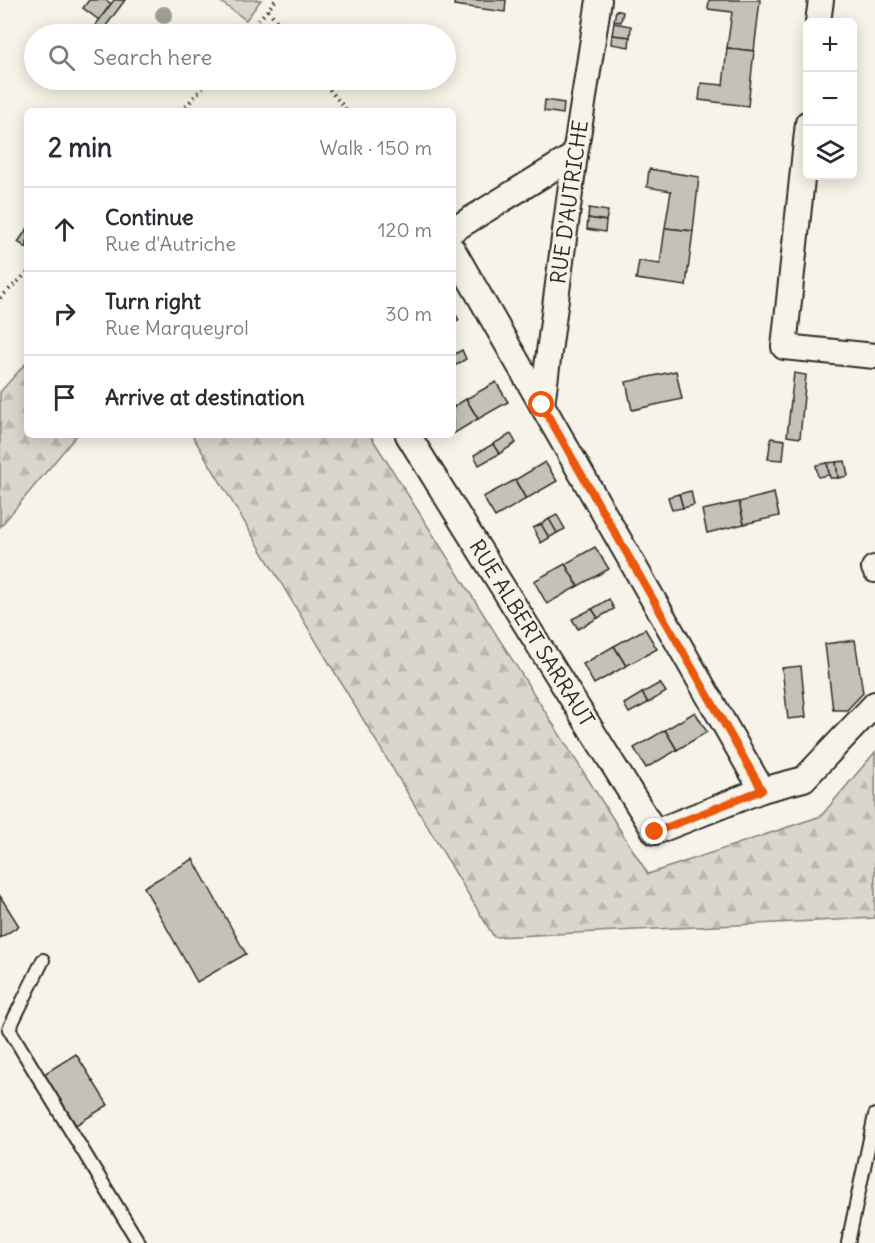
<!DOCTYPE html>
<html lang="en">
<head>
<meta charset="utf-8">
<style>
  :root { --surface:#fff; --page:#f7f7f7; --text:#2b2b33; --muted:#7c7c81; --line:#e1e1e2 }
  body { margin:0; font-family:Delius,sans-serif; background:var(--page); color:var(--text) }
  .controls { position:absolute; right:18px; top:18px; display:grid; overflow:hidden; border-radius:9px; box-shadow:0 3px 15px #0003 }
  .controls button { width:54px; height:54px; display:grid; place-items:center; padding:0; border:0; border-bottom:2px solid var(--line); background:var(--surface); color:var(--text); font:30px sans-serif }
  .stop { position:absolute; width:18px; height:18px; margin:-14px; border:4px solid #ea580c; border-radius:50%; background:#fff }
  .stop.end { background:#ea580c; border-color:#fff; box-shadow:0 2px 6px #0008 }
  .list { margin:0; padding:0; list-style:none }
  h2 { display:flex; justify-content:space-between; align-items:center; height:78px; margin:0; padding:0 24px; font-size:26px }
  h2 small { font-size:20px; font-weight:400; color:var(--muted) }
  .list li { display:grid; grid-template-columns:39px 1fr auto; gap:18px; align-items:center; box-sizing:border-box; height:84px; padding:0 24px; border-top:2px solid var(--line) }
  .list b { display:block; font-size:22px; white-space:nowrap }
  .list p { margin:0; font-size:20px; white-space:nowrap; color:var(--muted) }
  .list em { font-size:20px; font-style:normal; color:var(--muted) }
  .icon { flex:none; width:33px; height:33px; fill:none; stroke:currentColor; stroke-width:2; stroke-linecap:round; stroke-linejoin:round }
  .map { position:relative; flex:none; width:875px; height:1243px; overflow:hidden }
  .search { position:absolute; background:var(--surface); box-shadow:0 3px 15px #0003; left:24px; top:24px; width:432px; height:66px; display:flex; align-items:center; gap:15px; box-sizing:border-box; padding:0 21px; border-radius:33px; color:var(--muted); font-size:22px }
  .panel { position:absolute; background:var(--surface); box-shadow:0 3px 15px #0003; left:24px; top:108px; width:432px; height:330px; border-radius:9px }
  .map>svg:first-child { display:block }
</style>
</head>
<body>
<div class="map">
<svg width="875" height="1243" viewBox="0 0 875 1243">
  <defs>
    <pattern id="forest-firs" width="22" height="20" patternUnits="userSpaceOnUse" patternTransform="scale(1.5)"><rect width="22" height="20" fill="#dad6cc"/><path d="M5 1l3.5 6h-7zM16 11l3.5 6h-7z" fill="#bbb8af"/></pattern>
  </defs>
  <rect width="100%" height="100%" fill="#f7f3e8"/>
  <filter id="ink" filterUnits="userSpaceOnUse"><feTurbulence type="fractalNoise" baseFrequency=".0167" numOctaves="2"/><feDisplacementMap in="SourceGraphic" scale="12" xChannelSelector="R" yChannelSelector="G"/><feConvolveMatrix kernelMatrix="1 2 1 2 8 2 1 2 1" color-interpolation-filters="sRGB"/></filter>
  <g filter="url(#ink)">
    <!-- forest -->
    <g fill="url(#forest-firs)" stroke="#82807c" stroke-width="1.5">
      <path d="M27,362V435H77L0,527V392Z"/>
      <path d="M192,435H370L648,874L821,816L875,752V918L494,937Z"/>
    </g>
    <!-- park -->
    <path fill="#dad6cc" stroke="#82807c" stroke-width="1.5" d="M218,0H261L246,20Z"/>
    <!-- building -->
    <g fill="#c4c1b9" stroke="#2b2b2b" stroke-width="1.5">
      <path d="M89,0H106L111,4L99,20L83,8Z"/>
      <path d="M114,0H125L100,34H89Z"/>
      <path d="M455,0H506L505,12L454,5Z"/>
      <path d="M709,0H760L754,51L727,48L732,12L708,9Z"/>
      <path d="M616,10L623,12L621,22L614,21Z"/>
      <path d="M614,23L631,26L630,37L612,35Z"/>
      <path d="M612,35L630,37L629,47L611,44Z"/>
      <path d="M727,48L754,51L748,106L699,100L701,83L723,85Z"/>
      <path d="M545,100L564,103L563,114L544,111Z"/>
      <path d="M649,169L699,177L693,231L665,228L671,191L647,187Z"/>
      <path d="M589,208L608,211L606,221L588,218Z"/>
      <path d="M588,218L606,221L605,232L587,229Z"/>
      <path d="M665,228L693,231L686,286L636,279L639,261L660,264Z"/>
      <path d="M27,229V248L18,242Z"/>
      <path d="M453,310L459,320L453,323Z"/>
      <path d="M462,350L466,359L453,367V355Z"/>
      <path d="M676,371L682,399L632,410L626,382Z"/>
      <path d="M794,373L806,375L800,438L787,436Z"/>
      <path d="M496,382L508,402L478,419L466,399Z"/>
      <path d="M466,399L478,419L453,434V407Z"/>
      <path d="M511,434L516,443L499,454L493,444Z"/>
      <path d="M771,438L785,440L783,460L768,459Z"/>
      <path d="M493,444L499,454L479,465L474,455Z"/>
      <path d="M845,461L848,476L838,478L836,462Z"/>
      <path d="M545,462L557,481L526,499L515,480Z"/>
      <path d="M836,462L838,478H830L827,463Z"/>
      <path d="M827,463L829,475L818,477L816,465Z"/>
      <path d="M515,480L526,499L495,517L483,497Z"/>
      <path d="M691,491L694,505L683,508L679,494Z"/>
      <path d="M774,493L779,516L744,524L739,502Z"/>
      <path d="M679,494L683,508L672,510L668,497Z"/>
      <path d="M739,502L744,524L707,533L702,510Z"/>
      <path d="M557,515L565,529L557,533L549,519Z"/>
      <path d="M549,519L557,533L549,538L541,524Z"/>
      <path d="M541,524L549,538L541,543L533,528Z"/>
      <path d="M595,547L609,569L578,586L565,564Z"/>
      <path d="M565,564L578,586L547,604L534,581Z"/>
      <path d="M609,599L614,609L598,618L592,609Z"/>
      <path d="M592,609L598,618L578,629L572,619Z"/>
      <path d="M645,629L657,649L626,666L614,646Z"/>
      <path d="M855,640L863,693L847,710H833L825,644Z"/>
      <path d="M614,646L626,666L594,684L583,664Z"/>
      <path d="M801,666L806,717L788,719L782,668Z"/>
      <path d="M660,683L666,692L648,703L642,693Z"/>
      <path d="M642,693L648,703L629,713L624,704Z"/>
      <path d="M695,712L707,732L677,750L665,730Z"/>
      <path d="M665,730L677,750L646,768L634,748Z"/>
      <path d="M193,859L246,954L197,982L144,887Z"/>
      <path d="M0,896L19,926L0,938Z"/>
      <path d="M76,1054L108,1105L76,1125L44,1074Z"/>
    </g>
    <g fill="none" stroke-linecap="round" stroke-linejoin="round">
      <defs>
        <g id="lane">
          <path d="M43,960L9,1029L139,1243"/>
          <path d="M848,1243L875,1115"/>
        </g>
        <g id="street">
          <path d="M599,0L575,155L542,405L762,790"/>
          <path d="M818,22L821,0"/>
          <path d="M808,123L784,347L875,356"/>
          <path d="M453,230L575,155"/>
          <path d="M453,250L542,405"/>
          <path d="M408,435L655,832L762,790L804,779L875,704"/>
          <path d="M874,568L875,570"/>
        </g>
      </defs>
      <!-- lane casing -->
      <use href="#lane" stroke="#2b2b2b" stroke-width="16"/>
      <!-- street casing -->
      <use href="#street" stroke="#2b2b2b" stroke-width="28"/>
      <!-- path -->
      <g stroke="#2b2b2b" stroke-width="4" stroke-dasharray="1.5 4.5" stroke-linecap="butt">
        <path d="M268,10L287,34"/>
        <path d="M247,34L276,0"/>
        <path d="M322,80L347,111"/>
        <path d="M182,111L209,80"/>
        <path d="M0,298L27,273"/>
      </g>
      <!-- lane -->
      <use href="#lane" stroke="#f7f3e8" stroke-width="12"/>
      <!-- street -->
      <use href="#street" stroke="#f7f3e8" stroke-width="24"/>
    </g>
    <!-- trees -->
    <circle fill="#9f9d96" cx="164" cy="15" r="9"/>
  </g>
  <g fill="none" stroke-linecap="round" stroke-linejoin="round" filter="url(#ink)">
    <!-- route -->
    <path stroke="#ea580c" stroke-width="8" d="M542,405L762,790L655,832"/>
  </g>
  <g text-anchor="middle" dominant-baseline="central" stroke-width="4.5" stroke-linejoin="round" paint-order="stroke">
    <!-- street labels -->
    <g font-size="21" fill="#2b2b2b" stroke="#f7f3e8">
      <text transform="translate(569 202) rotate(-82)">RUE D'AUTRICHE</text>
      <text transform="translate(532 633) rotate(58)">RUE ALBERT SARRAUT</text>
    </g>
  </g>
</svg>
<div class="controls">
<button>+</button>
<button>−</button>
<button><svg class="icon" aria-label="layers" viewBox="0 0 24 24"><path d="M12 4l9 5-9 5-9-5zM3 14l9 5 9-5"/></svg></button>
</div>
<div class="stop" style="left:542px;top:405px"></div>
<div class="stop end" style="left:655px;top:832px"></div>
<div class="search"><svg class="icon" aria-label="search" viewBox="0 0 24 24"><circle cx="10" cy="10" r="6"/><path d="M15 15l6 6"/></svg>Search here</div>
<section class="panel">
<h2>2 min<small>Walk · 150 m</small></h2>
<ul class="list">
<li><svg class="icon" aria-label="ahead" viewBox="0 0 24 24"><path d="M12 20V5M6 11l6-6 6 6"/></svg><div><b>Continue</b><p>Rue d'Autriche</p></div><em>120 m</em></li>
<li><svg class="icon" aria-label="right" viewBox="0 0 24 24"><path d="M7 20v-9h11M14 6l5 5-5 5"/></svg><div><b>Turn right</b><p>Rue Marqueyrol</p></div><em>30 m</em></li>
<li><svg class="icon" aria-label="arrive" viewBox="0 0 24 24"><path d="M6 21V4h12l-3 4 3 4H6"/></svg><div><b>Arrive at destination</b></div></li>
</ul>
</section>
</div>
</body>
</html>
